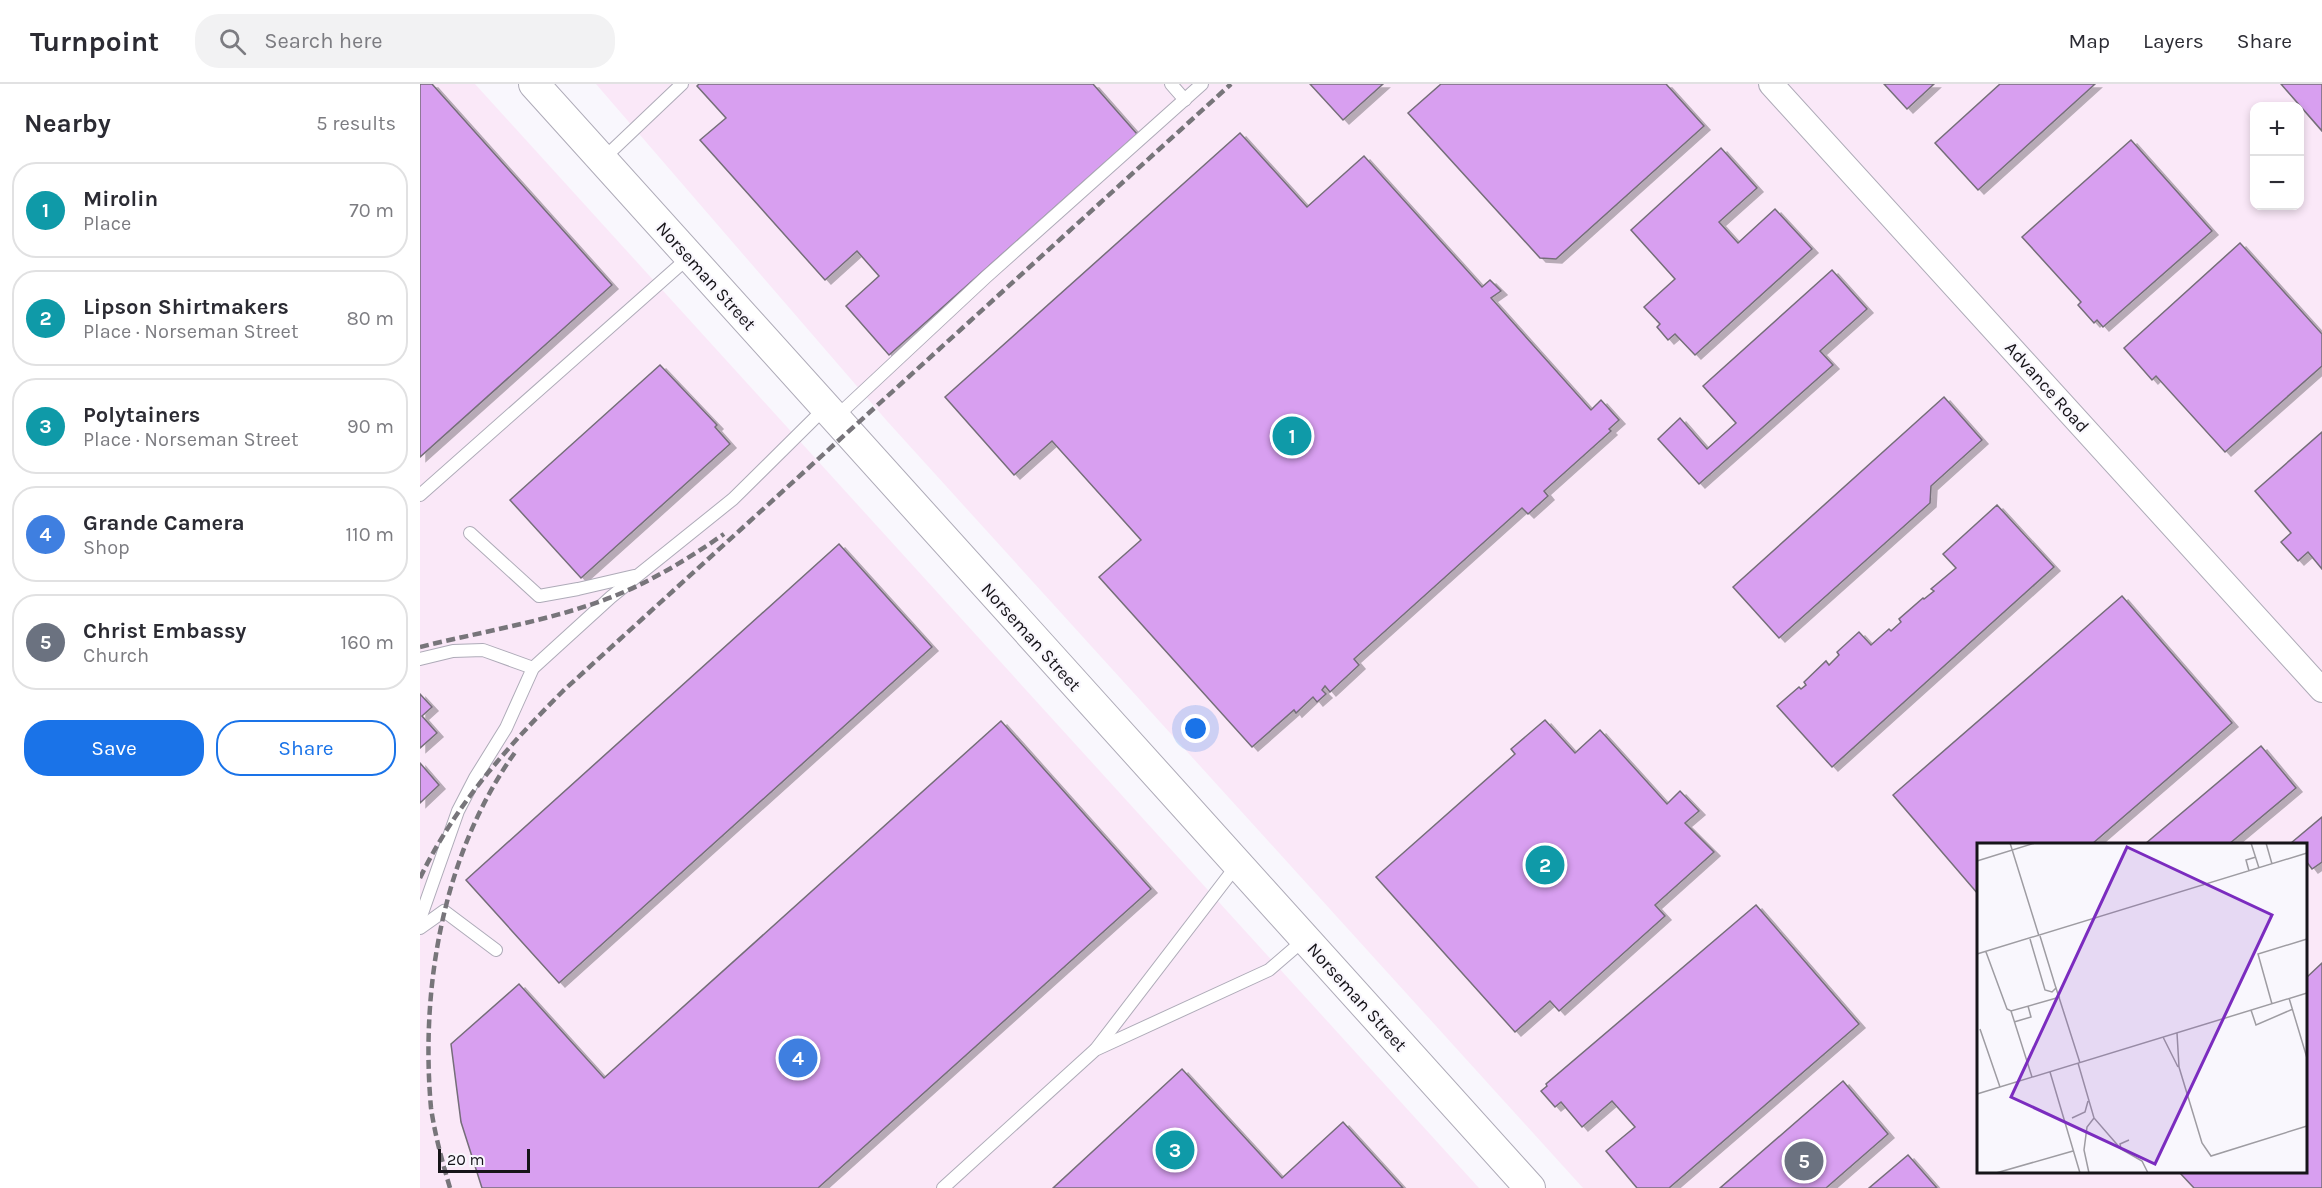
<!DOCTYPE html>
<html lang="en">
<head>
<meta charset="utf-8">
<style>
  :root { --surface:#fff; --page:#f2f2f3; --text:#2b2b33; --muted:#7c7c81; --line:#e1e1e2; --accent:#1a73e8 }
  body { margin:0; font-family:Karla,sans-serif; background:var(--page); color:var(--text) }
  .controls { position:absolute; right:18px; top:18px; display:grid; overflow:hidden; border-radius:12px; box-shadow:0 3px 9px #0003 }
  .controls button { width:54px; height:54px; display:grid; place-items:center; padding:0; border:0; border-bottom:2px solid var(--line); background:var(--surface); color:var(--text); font:30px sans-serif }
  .scale { position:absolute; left:18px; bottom:15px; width:92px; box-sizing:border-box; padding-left:6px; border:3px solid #161419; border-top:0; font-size:16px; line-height:21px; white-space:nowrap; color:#161419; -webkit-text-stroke:4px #f9f7fd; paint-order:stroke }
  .you { position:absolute; left:776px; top:645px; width:21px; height:21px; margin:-15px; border:4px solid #fff; border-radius:50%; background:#1a73e8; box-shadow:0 0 0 9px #1a73e833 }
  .badge { display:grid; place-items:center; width:39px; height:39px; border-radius:50%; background:var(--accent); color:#fff; font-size:20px; font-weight:700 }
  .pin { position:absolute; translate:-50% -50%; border:3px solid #fff; box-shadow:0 2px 6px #0006 }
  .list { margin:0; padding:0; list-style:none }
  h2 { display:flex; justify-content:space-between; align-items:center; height:78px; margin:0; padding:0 24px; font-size:26px }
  h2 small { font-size:20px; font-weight:400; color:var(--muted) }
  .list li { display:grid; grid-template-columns:39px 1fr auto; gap:18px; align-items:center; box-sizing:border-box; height:96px; margin:0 12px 12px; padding:0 12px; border:2px solid var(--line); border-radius:24px }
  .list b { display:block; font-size:22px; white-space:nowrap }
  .list p { margin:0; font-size:20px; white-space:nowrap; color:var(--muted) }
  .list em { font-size:20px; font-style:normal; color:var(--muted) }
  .actions { display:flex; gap:12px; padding:18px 24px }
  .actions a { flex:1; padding:14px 0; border:2px solid var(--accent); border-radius:24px; text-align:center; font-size:21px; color:var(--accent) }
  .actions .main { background:var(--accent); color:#fff }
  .icon { flex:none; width:33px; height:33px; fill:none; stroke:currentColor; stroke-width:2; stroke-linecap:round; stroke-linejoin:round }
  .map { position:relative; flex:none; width:1902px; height:1104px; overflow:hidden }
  header { display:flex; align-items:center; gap:36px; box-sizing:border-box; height:84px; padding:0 30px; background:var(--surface); border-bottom:2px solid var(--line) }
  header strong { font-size:28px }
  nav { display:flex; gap:33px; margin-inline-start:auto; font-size:21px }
  .search { width:420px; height:54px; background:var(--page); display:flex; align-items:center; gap:15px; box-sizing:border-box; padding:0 21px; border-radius:24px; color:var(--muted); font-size:22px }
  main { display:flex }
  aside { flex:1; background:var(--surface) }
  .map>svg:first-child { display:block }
</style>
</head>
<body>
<header>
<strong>Turnpoint</strong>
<div class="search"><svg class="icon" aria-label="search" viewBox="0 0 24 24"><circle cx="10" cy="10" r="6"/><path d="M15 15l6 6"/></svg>Search here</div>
<nav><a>Map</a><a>Layers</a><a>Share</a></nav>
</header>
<main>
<aside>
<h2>Nearby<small>5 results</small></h2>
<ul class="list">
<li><span class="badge" style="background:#0f9aa8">1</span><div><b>Mirolin</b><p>Place</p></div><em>70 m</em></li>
<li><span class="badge" style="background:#0f9aa8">2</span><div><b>Lipson Shirtmakers</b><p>Place · Norseman Street</p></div><em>80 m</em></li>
<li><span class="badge" style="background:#0f9aa8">3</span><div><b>Polytainers</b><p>Place · Norseman Street</p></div><em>90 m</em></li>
<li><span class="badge" style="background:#3f7fe0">4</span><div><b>Grande Camera</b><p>Shop</p></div><em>110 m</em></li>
<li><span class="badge" style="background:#6b7280">5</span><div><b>Christ Embassy</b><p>Church</p></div><em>160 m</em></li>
</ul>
<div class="actions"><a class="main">Save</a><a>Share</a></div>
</aside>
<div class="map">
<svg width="1902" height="1104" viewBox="0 0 1902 1104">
  <defs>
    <filter id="shadow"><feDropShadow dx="6" dy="4" stdDeviation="0" flood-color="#0004"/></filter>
  </defs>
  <rect width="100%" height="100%" fill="#f9f7fd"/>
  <!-- industrial -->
  <g fill="#fae8f8" fill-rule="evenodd">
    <path d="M0,0H55L1059,1104H0Z"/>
    <path d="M176,0H1902V1104H1163L467,337ZM1834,22H1880V122H1834ZM1558,760H1886V1088H1558Z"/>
  </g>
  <!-- building -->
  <g fill="#d89ff0" stroke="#756e79" stroke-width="1.5" filter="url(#shadow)">
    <path d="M0,0H12L192,201L0,373Z"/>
    <path d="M279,0H673L717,50L469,271L426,222L459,192L437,167L405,196L280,56L306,34L277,2Z"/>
    <path d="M890,0H963L923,36Z"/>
    <path d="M1021,0H1246L1284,42L1136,175L1120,174L988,29Z"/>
    <path d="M1464,0H1514L1487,25Z"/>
    <path d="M1580,0H1675L1558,106L1515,59Z"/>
    <path d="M1861,0H1902V47Z"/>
    <path d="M820,49L887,123L944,72L1062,203L1070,196L1081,207L1071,214L1171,326L1181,316L1199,336L1189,345L1191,347L1124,407L1128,412L1108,430L1102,424L934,575L939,581L910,608L905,602L902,606L906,610L897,618L893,613L876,629L874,626L832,663L679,493L721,456L632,357L594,391L525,313Z"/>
    <path d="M1711,56L1792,147L1683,243L1677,236L1674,239L1658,221L1661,218L1602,153Z"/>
    <path d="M1301,64L1337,104L1299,138L1318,159L1355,125L1392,165L1275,271L1255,250L1248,256L1237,243L1240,240L1224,223L1255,195L1211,146Z"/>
    <path d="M1820,159L1902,250V282L1805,368L1736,292L1732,296L1704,264Z"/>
    <path d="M1412,186L1447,225L1400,267L1413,281L1279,400L1238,355L1260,334L1287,365L1316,339L1283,302Z"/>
    <path d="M240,281L297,341L295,343L310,360L161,494L90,416Z"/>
    <path d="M1524,313L1562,356L1511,402L1510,419L1359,554L1313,503Z"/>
    <path d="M1902,348V485L1888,468L1878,477L1861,458L1871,449L1835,407Z"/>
    <path d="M1577,421L1634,483L1412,683L1357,622L1379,603L1381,605L1386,601L1384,598L1406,577L1409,581L1419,571L1417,568L1439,548L1451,561L1469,545L1471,547L1481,538L1479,535L1503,514L1504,515L1514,507L1511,505L1536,484L1523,470Z"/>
    <path d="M419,460L512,563L139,899L46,796Z"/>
    <path d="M1702,512L1812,639L1672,760H1558V810L1473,711Z"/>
    <path d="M0,610L12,623L2,632L17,649L0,664Z"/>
    <path d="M1125,636L1155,669L1180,646L1247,720L1260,707L1279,727L1265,739L1294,768L1235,821L1245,832L1139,927L1130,917L1095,948L956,793L1095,670L1091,665Z"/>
    <path d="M581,637L731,805L398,1104H62L41,1038L31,960L99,900L184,994Z"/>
    <path d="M1841,662L1876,704L1809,760H1725Z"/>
    <path d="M0,679L19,701L0,719Z"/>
    <path d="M1902,733V778L1892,785L1886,777V760H1872L1871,759Z"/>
    <path d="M1336,821L1439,940L1249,1104H1217L1186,1067L1215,1043L1192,1017L1162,1043L1141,1018L1135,1023L1121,1007L1127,1002L1126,1000Z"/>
    <path d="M1902,879V1104H1774L1759,1088H1886V894Z"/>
    <path d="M762,985L862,1094L923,1038L983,1104H633Z"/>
    <path d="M1423,997L1468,1050L1406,1104H1300Z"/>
    <path d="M1488,1071L1517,1104H1449Z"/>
  </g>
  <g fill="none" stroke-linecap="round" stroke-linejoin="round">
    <defs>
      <g id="service">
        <path d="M751,0L765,16"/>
        <path d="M183,75L262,0"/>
        <path d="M416,333L566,193L782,0"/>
        <path d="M0,411L269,173"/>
        <path d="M50,449L119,512L158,505L214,492"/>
        <path d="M0,575L33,567L63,566L113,584"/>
        <path d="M0,835L38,727L55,694L86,644L113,584L191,513L313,415L405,324"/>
        <path d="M0,844L24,827L76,866"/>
        <path d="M676,965L817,781"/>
        <path d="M523,1104L675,966L849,886L885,855"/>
      </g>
      <path id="minor" d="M1351,0L1902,606"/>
      <path id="tertiary" d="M114,0L1110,1104"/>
    </defs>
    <!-- service casing -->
    <use href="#service" stroke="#aeabb8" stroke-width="14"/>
    <!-- minor casing -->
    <use href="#minor" stroke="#aeabb8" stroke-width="26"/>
    <!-- tertiary casing -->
    <use href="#tertiary" stroke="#aeabb8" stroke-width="32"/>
    <!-- service -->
    <use href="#service" stroke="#fff" stroke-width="12"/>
    <!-- minor -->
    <use href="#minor" stroke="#fff" stroke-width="24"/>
    <!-- tertiary -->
    <use href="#tertiary" stroke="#fff" stroke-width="30"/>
    <!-- rail -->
    <g stroke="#77757a" stroke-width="4.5" stroke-dasharray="9 4.5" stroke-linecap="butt">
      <path d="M0,563C64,547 130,537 192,513C232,497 268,475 304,450"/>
      <path d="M0,794C35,721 88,662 144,606L811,0"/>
      <path d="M30,1104C22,1077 15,1051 11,1024C0,901 24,767 96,667"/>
    </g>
  </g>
  <g text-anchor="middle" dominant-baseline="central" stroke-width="4.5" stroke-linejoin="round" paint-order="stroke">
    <!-- street labels -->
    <g font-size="18" fill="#161419" stroke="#f9f7fd">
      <text transform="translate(286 192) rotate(48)">Norseman Street</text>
      <text transform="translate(1627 303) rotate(48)">Advance Road</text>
      <text transform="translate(611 553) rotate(48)">Norseman Street</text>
      <text transform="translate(937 913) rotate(48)">Norseman Street</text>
    </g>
  </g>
  <!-- overview -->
  <g transform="translate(1557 759)">
    <rect width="330" height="330" fill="#f9f7fd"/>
    <path fill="none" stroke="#9e9ca2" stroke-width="1.5" d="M33,0L62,93M274,0L282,25M289,0L295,21M0,18L58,0M272,28L269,17L279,14M53,96L68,147L75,149L79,145L63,93M9,109L30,166L34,168L83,154M0,111L330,10M79,145L103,220M312,155L330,215M295,161L281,111L330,96M274,167L279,182L316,166M34,168L55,234M37,179L54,174L51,163M3,186L23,244M200,190L202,224L225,300L234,313L330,283M186,194L201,224M101,220L117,275L144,306M73,229L103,330M0,251L330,150M95,275L108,269L111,258M152,297L143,301L144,306L165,318L171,330M19,330L96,308M112,330L107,307L110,284L117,275"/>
    <path fill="#7b2cbf" fill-opacity="0.15" stroke="#7b2cbf" stroke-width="3" d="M150,4L295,72L178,321L34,254Z"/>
    <rect width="330" height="330" fill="none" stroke="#161419" stroke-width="3"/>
  </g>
</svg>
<div class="controls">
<button>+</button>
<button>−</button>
</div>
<div class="scale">20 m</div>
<div class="you"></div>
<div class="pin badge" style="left:872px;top:352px;background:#0f9aa8">1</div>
<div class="pin badge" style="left:1125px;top:781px;background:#0f9aa8">2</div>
<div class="pin badge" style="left:755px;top:1066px;background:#0f9aa8">3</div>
<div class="pin badge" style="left:378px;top:974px;background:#3f7fe0">4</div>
<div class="pin badge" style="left:1384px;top:1077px;background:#6b7280">5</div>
</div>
</main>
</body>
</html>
